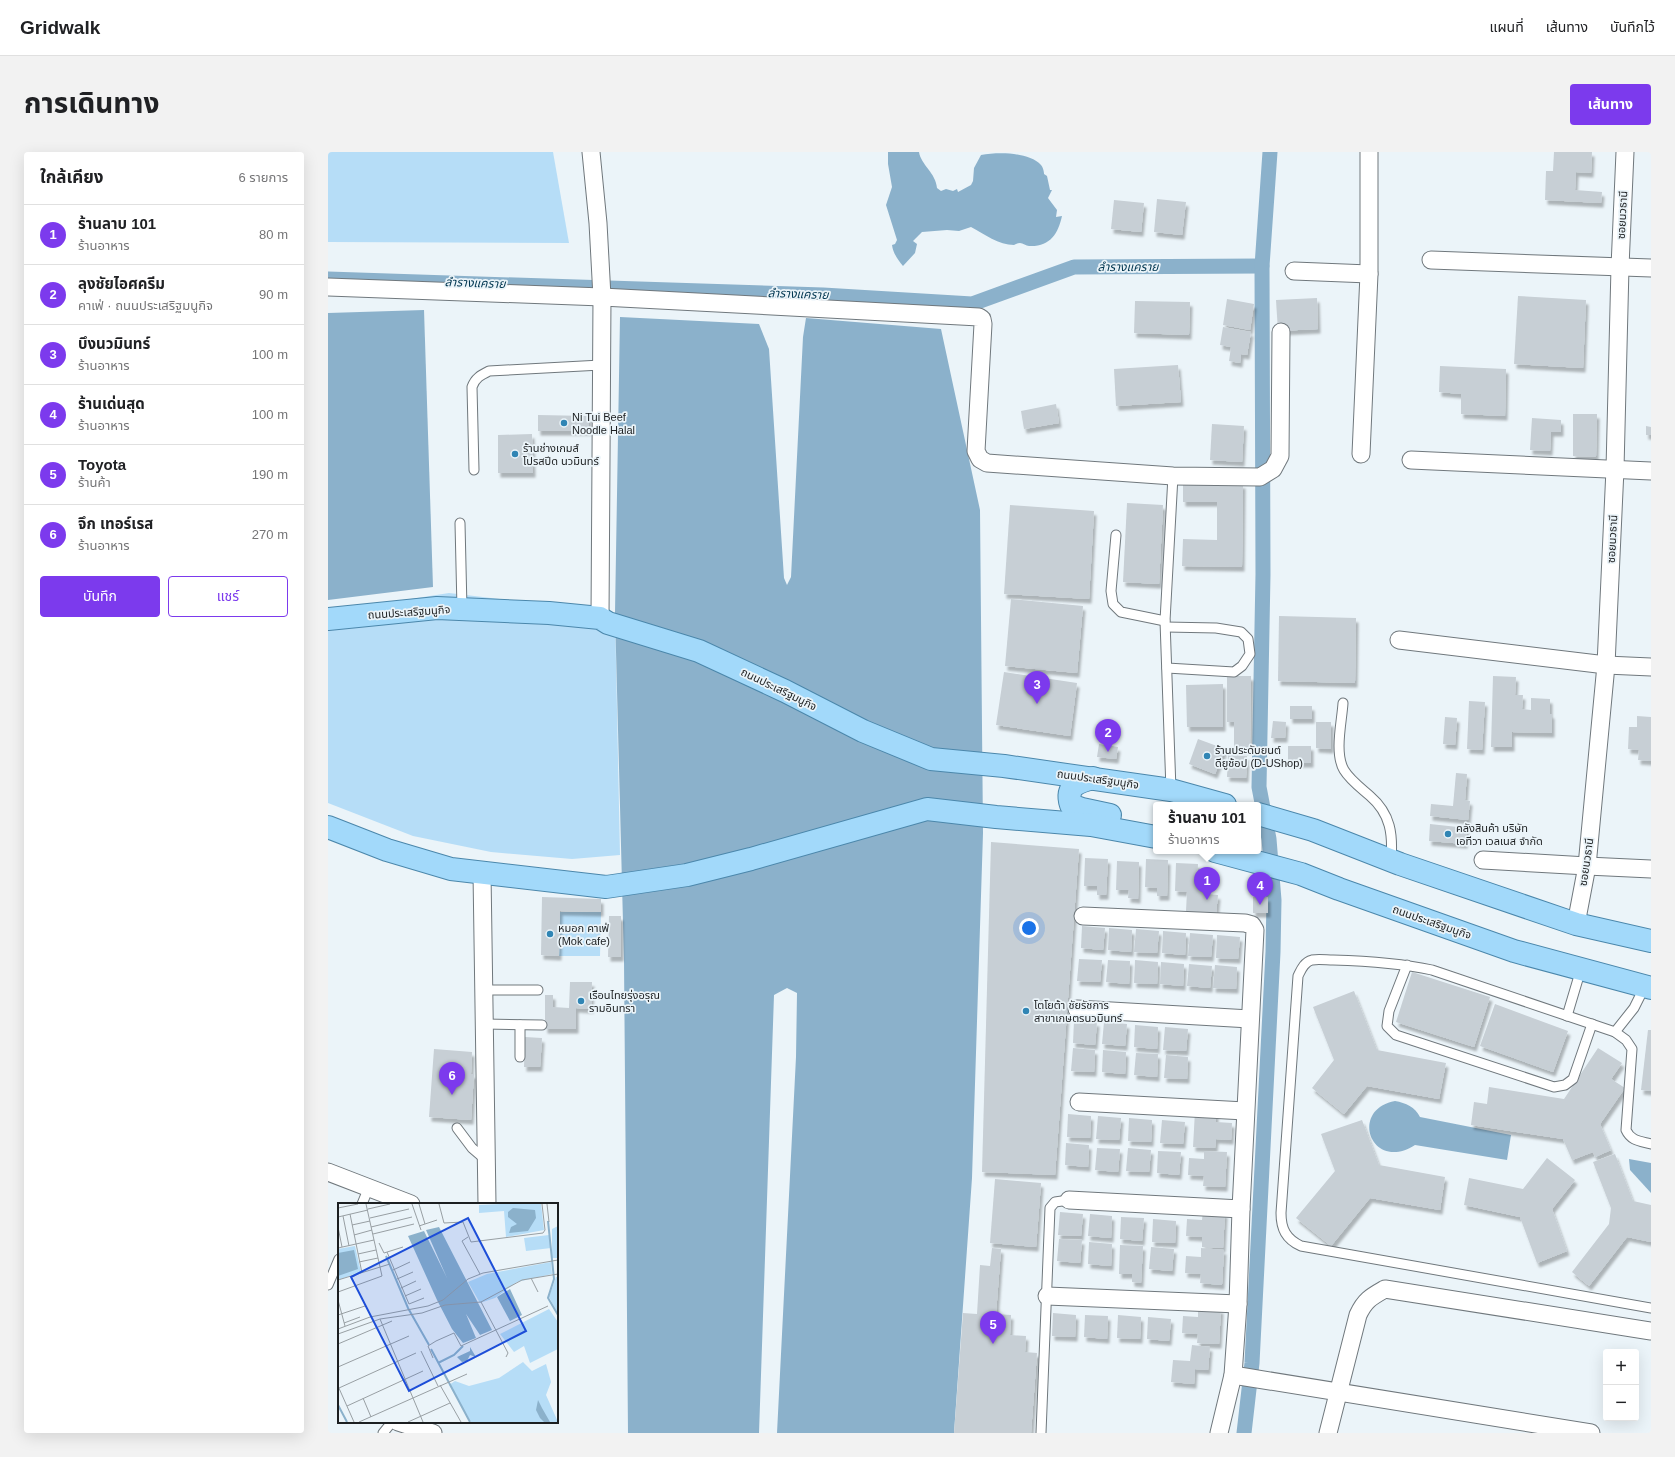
<!DOCTYPE html>
<html lang="th">
<head>
<meta charset="utf-8">
<style>
  :root { --surface:#fff; --page:#f2f2f2; --text:#202124; --muted:#757577; --line:#e0e0e0; --accent:#7c3aed }
  body { margin:0; font-family:Arial,"Noto Sans Thai",sans-serif; background:var(--page); color:var(--text) }
  .controls { position:absolute; right:12px; bottom:12px; display:grid; overflow:hidden; border-radius:4px; box-shadow:0 4px 16px #0002 }
  .controls button { width:36px; height:36px; display:grid; place-items:center; padding:0; border:0; border-bottom:1px solid var(--line); background:var(--surface); color:var(--text); font:20px sans-serif }
  .you { position:absolute; left:701px; top:776px; width:14px; height:14px; margin:-10px; border:3px solid #fff; border-radius:50%; background:#1a73e8; box-shadow:0 0 0 6px #1a73e833 }
  .badge { display:grid; place-items:center; width:26px; height:26px; border-radius:50%; background:var(--accent); color:#fff; font-size:13px; font-weight:700 }
  .pin { position:absolute; translate:-50% -33px; filter:drop-shadow(0 1px 2px #0008) }
  .pin::after { content:''; position:absolute; top:21px; width:14px; height:12px; background:inherit; clip-path:polygon(0 0,100% 0,50% 100%) }
  .popup { position:absolute; left:825px; top:650px; width:108px; height:52px; box-sizing:border-box; display:grid; place-content:center; border-radius:4px; background:var(--surface); filter:drop-shadow(0 1px 3px #0005); font-size:13px; white-space:nowrap; color:var(--muted) }
  .popup b { font-size:15px; color:var(--text) }
  .popup::after { content:''; position:absolute; left:50%; top:100%; margin-left:-8px; border:8px solid transparent; border-top-color:var(--surface) }
  .list { margin:0; padding:0; list-style:none }
  h2 { display:flex; justify-content:space-between; align-items:center; height:52px; margin:0; padding:0 16px; font-size:17px }
  h2 small { font-size:13px; font-weight:400; color:var(--muted) }
  .list li { display:grid; grid-template-columns:26px 1fr auto; gap:12px; align-items:center; box-sizing:border-box; height:60px; padding:0 16px; border-top:1px solid var(--line) }
  .list b { display:block; font-size:15px; white-space:nowrap }
  .list p { margin:0; font-size:13px; white-space:nowrap; color:var(--muted) }
  .list em { font-size:13px; font-style:normal; color:var(--muted) }
  .actions { display:flex; gap:8px; padding:12px 16px }
  .actions a { flex:1; padding:9px 0; border:1px solid var(--accent); border-radius:4px; text-align:center; font-size:14px; color:var(--accent) }
  .actions .main { background:var(--accent); color:#fff }
  .map { position:relative; flex:none; width:1323px; height:1281px; overflow:hidden; border-radius:4px }
  header { display:flex; align-items:center; gap:24px; box-sizing:border-box; height:56px; padding:0 20px; background:var(--surface); border-bottom:1px solid var(--line) }
  header strong { font-size:19px }
  nav { display:flex; gap:22px; margin-inline-start:auto; font-size:14px }
  .intro { display:flex; align-items:center; justify-content:space-between; box-sizing:border-box; height:96px; padding:0 24px }
  h1 { margin:0; font-size:28px }
  .button { padding:10px 18px; border-radius:4px; background:var(--accent); color:#fff; font-size:14px; font-weight:700 }
  main { display:flex; gap:24px; padding:0 24px }
  aside { flex:1; background:var(--surface); border-radius:4px; box-shadow:0 4px 16px #0002 }
  .map>svg:first-child { display:block }
</style>
</head>
<body>
<header>
<strong>Gridwalk</strong>
<nav><a>แผนที่</a><a>เส้นทาง</a><a>บันทึกไว้</a></nav>
</header>
<div class="intro"><h1>การเดินทาง</h1><a class="button">เส้นทาง</a></div>
<main>
<aside>
<h2>ใกล้เคียง<small>6 รายการ</small></h2>
<ul class="list">
<li><span class="badge">1</span><div><b>ร้านลาบ 101</b><p>ร้านอาหาร</p></div><em>80 m</em></li>
<li><span class="badge">2</span><div><b>ลุงชัยไอศครีม</b><p>คาเฟ่ · ถนนประเสริฐมนูกิจ</p></div><em>90 m</em></li>
<li><span class="badge">3</span><div><b>บึงนวมินทร์</b><p>ร้านอาหาร</p></div><em>100 m</em></li>
<li><span class="badge">4</span><div><b>ร้านเด่นสุด</b><p>ร้านอาหาร</p></div><em>100 m</em></li>
<li><span class="badge">5</span><div><b>Toyota</b><p>ร้านค้า</p></div><em>190 m</em></li>
<li><span class="badge">6</span><div><b>จึก เทอร์เรส</b><p>ร้านอาหาร</p></div><em>270 m</em></li>
</ul>
<div class="actions"><a class="main">บันทึก</a><a>แชร์</a></div>
</aside>
<div class="map">
<svg width="1323" height="1281" viewBox="0 0 1323 1281">
  <defs>
    <filter id="shadow"><feDropShadow dx="2.5" dy="4.5" stdDeviation="1" flood-color="#0004"/></filter>
  </defs>
  <rect width="100%" height="100%" fill="#ebf4f9"/>
  <!-- green -->
  <g fill="#b6ddf7">
    <path d="M0,0H225L241,91L0,90Z"/>
    <path d="M121,441L287,461L292,703L244,707L163,700L85,684L0,651V460Z"/>
    <path d="M232,760H273L272,804H231Z"/>
  </g>
  <!-- water -->
  <g fill="#8bb1cb">
    <path d="M560,0H591C593,13 608,21 609,36L613,39L618,37L625,39L629,37L630,40L643,33L645,29L646,16L653,3C671,0 701,0 713,13C715,15 716,20 716,22L719,24L722,38H724L720,46L729,58L728,65L734,64C730,82 722,95 701,94C698,94 695,91 692,91C690,91 688,92 686,93C671,93 656,82 643,75L631,79L619,78L594,80L585,89L589,92L587,101L575,114C570,108 565,101 564,93L567,92L569,88L558,53L564,35L560,12Z"/>
    <path d="M96,158L105,435L0,448V161Z"/>
    <path d="M292,165L431,172L441,197L456,426L459,433L463,425L475,185L478,166L613,177L652,358L655,681L644,1026L626,1281H449L468,905L469,841L459,836L446,843L431,1281H300L296,809L287,461Z"/>
    <path d="M1067,949C1078,951 1087,955 1092,965L1183,983L1179,1008L1087,993C1044,1021 1020,958 1067,949Z"/>
    <path d="M1301,1007L1323,1011V1041L1302,1018Z"/>
  </g>
  <g fill="none" stroke-linecap="round" stroke-linejoin="round">
    <!-- canal -->
    <g stroke="#8bb1cb" stroke-width="15">
      <path d="M0,127L495,143L644,152L746,115L934,114"/>
      <path d="M916,1281L924,1211L945,800L946,748L941,687L931,635L935,422L934,114L942,0"/>
    </g>
  </g>
  <!-- building -->
  <g fill="#c7cfd5" filter="url(#shadow)">
    <path d="M1226,0H1264L1263,21L1248,20L1247,38L1274,40L1273,51L1217,48L1218,19H1225Z"/>
    <path d="M829,47L858,50L854,83L826,80Z"/>
    <path d="M786,48L816,51L813,80L783,77Z"/>
    <path d="M1190,144L1258,148L1255,216L1186,212Z"/>
    <path d="M989,146L990,177L950,179L948,148Z"/>
    <path d="M899,147L926,152L922,178L895,173Z"/>
    <path d="M807,149L862,150L861,183L806,181Z"/>
    <path d="M895,175L923,180L919,203L913,202L912,211L901,209L903,195L892,193Z"/>
    <path d="M850,213L853,250L788,254L786,217Z"/>
    <path d="M1112,214L1178,217L1177,264L1133,262V242L1111,240Z"/>
    <path d="M728,252L731,271L696,277L693,259Z"/>
    <path d="M1245,262H1269L1268,305L1245,304Z"/>
    <path d="M210,263L261,264V279H210Z"/>
    <path d="M1204,266L1233,268V280H1223L1222,299L1202,298Z"/>
    <path d="M884,272L916,274L914,310L882,308Z"/>
    <path d="M1318,274L1323,275V283H1318Z"/>
    <path d="M204,282L205,321H170V283Z"/>
    <path d="M855,331L915,332L914,415L854,414L855,387L889,388V350H855Z"/>
    <path d="M799,351L835,353L831,432L795,430Z"/>
    <path d="M682,353L766,359L761,447L676,442Z"/>
    <path d="M683,447L755,454L749,521L677,514Z"/>
    <path d="M951,464L1028,466L1027,531L950,529Z"/>
    <path d="M676,520L749,531L742,584L668,573Z"/>
    <path d="M899,524H923L922,598H906V570H899Z"/>
    <path d="M1165,524L1188,525L1187,543H1195L1194,557L1203,558V546L1222,547V562H1224V581L1184,580V595H1163Z"/>
    <path d="M895,532V575H859L858,533Z"/>
    <path d="M1141,549L1157,550L1154,598L1139,597Z"/>
    <rect x="962" y="554" width="22" height="13"/>
    <path d="M1309,564L1323,565V609L1310,608L1311,598L1300,597L1301,575H1309Z"/>
    <path d="M1117,565L1129,566L1127,593L1115,592Z"/>
    <path d="M945,569L958,570L957,586H943Z"/>
    <path d="M988,570H1003V597L988,596Z"/>
    <path d="M870,587L897,597L887,622L861,612Z"/>
    <path d="M771,592L790,595L788,607L769,605Z"/>
    <rect x="960" y="594" width="23" height="17"/>
    <path d="M900,603L919,604L918,626L899,625Z"/>
    <path d="M1128,621L1139,622L1137,648L1142,649L1140,668L1102,664L1103,652L1125,654Z"/>
    <path d="M1102,672L1139,676L1137,692L1101,689Z"/>
    <path d="M663,690L751,697L727,1023L654,1020Z"/>
    <path d="M757,706L780,707L778,743H769V734H756Z"/>
    <path d="M818,707L840,708L839,744H829V736L817,735Z"/>
    <path d="M789,709L811,710L810,747L800,746L801,738H788Z"/>
    <path d="M848,711L870,712L869,733L878,734V742L890,743L888,762L858,759L859,740L847,739Z"/>
    <path d="M214,745L273,747V760L232,759L231,804L213,803Z"/>
    <rect x="925" y="745" width="15" height="16"/>
    <path d="M281,764H293V805H280Z"/>
    <path d="M754,774L777,776L775,798L753,796Z"/>
    <path d="M781,776L804,778L803,800L780,798Z"/>
    <path d="M808,777L831,779L829,801L806,800Z"/>
    <path d="M835,779L858,781L857,803L834,801Z"/>
    <path d="M862,781L885,783L883,805L860,804Z"/>
    <path d="M889,783L912,785L910,807L888,806Z"/>
    <path d="M751,807L774,808L772,830L749,829Z"/>
    <path d="M780,808L802,809L801,832L778,830Z"/>
    <path d="M807,808L830,810L829,832L806,831Z"/>
    <path d="M833,810L856,812L855,834L832,832Z"/>
    <path d="M861,812L884,814L882,836L859,834Z"/>
    <path d="M887,813L909,815L908,837L885,836Z"/>
    <path d="M1084,820L1162,845L1146,895L1068,870Z"/>
    <path d="M242,830H264L263,857L248,856V877H217V843H225V855L241,856Z"/>
    <path d="M1026,839L1049,898L1118,911L1111,947L1039,934L1016,962L984,936L1006,908L985,855Z"/>
    <path d="M1167,852L1240,879L1225,920L1152,894Z"/>
    <path d="M746,869L769,870L767,893L745,891Z"/>
    <path d="M776,870L799,872L797,894L774,892Z"/>
    <path d="M807,873L830,875L829,897L806,895Z"/>
    <path d="M837,875L860,877L858,899L835,898Z"/>
    <path d="M1320,878H1323V939L1313,938Z"/>
    <path d="M197,885L214,886L212,915H196Z"/>
    <path d="M745,896L767,898L766,920L743,919Z"/>
    <path d="M1270,896L1294,911L1283,927L1297,936L1272,972L1283,998L1267,1005L1265,1000L1244,1008L1235,987L1143,973L1146,950L1159,952L1161,935L1236,947Z"/>
    <path d="M106,897L144,900L143,922H146L143,968L101,965Z"/>
    <path d="M775,898L798,900L797,922L774,920Z"/>
    <path d="M808,901L830,902L829,925L806,923Z"/>
    <path d="M838,903L860,905L859,927L836,926Z"/>
    <path d="M867,959L888,961V970L904,971L903,988L888,987L887,996L865,995Z"/>
    <path d="M740,962L763,964L762,986L739,985Z"/>
    <path d="M770,964L793,966L791,988L768,987Z"/>
    <path d="M801,966L824,968L823,990L800,989Z"/>
    <path d="M834,968L857,970L855,992L832,991Z"/>
    <path d="M1034,968L1051,1013L1117,1025L1112,1058L1042,1046L1003,1094L968,1066L1007,1019L993,982Z"/>
    <path d="M738,991L761,993L760,1015L737,1013Z"/>
    <path d="M769,996L792,997L790,1020L767,1018Z"/>
    <path d="M800,996L823,998L821,1020L798,1019Z"/>
    <path d="M830,999L853,1000L851,1023L829,1021Z"/>
    <path d="M876,999L899,1000L897,1035L875,1034L876,1024L860,1023L861,1006L876,1007Z"/>
    <path d="M1287,1002L1305,1049L1323,1053V1090L1299,1085L1261,1134L1244,1120L1281,1072L1283,1056L1265,1010Z"/>
    <path d="M1219,1006L1247,1028L1224,1057L1239,1099L1209,1111L1192,1065L1136,1053L1141,1026L1195,1037Z"/>
    <path d="M667,1027L713,1031L708,1095L662,1091Z"/>
    <path d="M875,1059L897,1061L895,1096L874,1095V1085L858,1084L859,1067L874,1068Z"/>
    <path d="M732,1060L755,1062L753,1084L730,1083Z"/>
    <path d="M762,1062L784,1064L783,1086L760,1084Z"/>
    <path d="M793,1065L816,1066L814,1089L792,1087Z"/>
    <path d="M825,1067L848,1069L847,1091L824,1090Z"/>
    <path d="M731,1087L754,1088L752,1111L729,1109Z"/>
    <path d="M761,1090L784,1092L783,1114L760,1112Z"/>
    <path d="M792,1093L815,1094L813,1131L804,1130V1122H791Z"/>
    <path d="M823,1095L846,1097L844,1119L821,1117Z"/>
    <path d="M664,1096L673,1097L668,1162L683,1163L682,1183L698,1184L697,1200L709,1201L703,1281H626L635,1161L649,1162L652,1113L662,1114Z"/>
    <path d="M873,1096L896,1098L894,1133L872,1131L873,1122L857,1121L858,1104L873,1105Z"/>
    <path d="M870,1156L893,1157L891,1192L869,1191L870,1182L854,1181L855,1164L870,1165Z"/>
    <path d="M725,1161L748,1163L747,1185L724,1184Z"/>
    <path d="M757,1163L780,1164L779,1187L756,1185Z"/>
    <path d="M790,1163L813,1165L812,1187L789,1186Z"/>
    <path d="M820,1165L843,1167L841,1189L819,1187Z"/>
    <path d="M864,1193L882,1195L880,1218L867,1217L866,1232L843,1230L845,1208L862,1209Z"/>
  </g>
  <g fill="none" stroke-linecap="round" stroke-linejoin="round">
    <defs>
      <g id="lane">
        <path d="M146,318L144,235C147,226 153,223 161,219L273,213"/>
        <path d="M132,371L134,457"/>
        <path d="M788,383L783,439L785,452L793,460L837,469"/>
        <path d="M838,475L888,476L913,480L920,487L922,502L914,514L906,520L839,516"/>
        <path d="M1015,551C1014,569 1006,601 1016,618C1022,628 1033,636 1042,644C1063,662 1065,683 1063,708"/>
        <path d="M843,638L837,469L845,324"/>
        <path d="M1079,813L1061,859L1059,874L1068,883L1226,935L1237,933L1245,927L1264,872"/>
        <path d="M156,838H210"/>
        <path d="M1239,864L1253,817"/>
        <path d="M157,872L214,873"/>
        <path d="M1287,880L1306,856L1317,834"/>
        <path d="M192,905V873"/>
        <path d="M129,976L144,996L158,1008"/>
        <path d="M1323,992C1312,989 1303,989 1298,978L1304,897L1298,888L1287,880L1104,818C1072,811 1038,809 1005,808C999,808 990,807 984,808C976,810 973,818 970,824L953,1061C953,1077 958,1087 973,1094L1323,1156"/>
        <path d="M34,1052L41,1035"/>
        <path d="M0,1133L11,1107"/>
        <path d="M55,1281L64,1270"/>
        <path d="M713,1281L722,1056L727,1050L741,1048"/>
      </g>
      <g id="street">
        <path d="M263,0L270,71L274,145L272,466"/>
        <path d="M1103,108L1323,116"/>
        <path d="M966,119L1041,122"/>
        <path d="M0,135L274,145L651,165L654,167L655,172L648,299L652,307L659,311L845,324L932,325L945,317L952,304L953,180"/>
        <path d="M1033,302L1041,122V0"/>
        <path d="M1083,308L1323,319"/>
        <path d="M1071,488L1278,513L1323,515"/>
        <path d="M1155,708L1259,714L1323,717"/>
        <path d="M154,721L159,1052"/>
        <path d="M755,764L917,771L924,773L927,778L913,1057L910,1152L905,1223L891,1281"/>
        <path d="M1248,772L1259,714L1278,513L1287,317L1292,115L1297,0"/>
        <path d="M749,857L922,867"/>
        <path d="M751,950L917,959"/>
        <path d="M0,1020L83,1052"/>
        <path d="M741,1048L913,1057"/>
        <path d="M719,1144L910,1152"/>
        <path d="M905,1223L1263,1281"/>
        <path d="M70,1270L105,1281"/>
        <path d="M1000,1281L1030,1163C1037,1148 1043,1145 1057,1137L1323,1179"/>
      </g>
      <g id="primary">
        <path d="M0,467L109,456L221,461L272,466L280,471L371,499L457,539L535,579L603,607L676,614L843,638L897,653"/>
        <path d="M765,626C750,630 737,634 743,653L754,657L782,663"/>
        <path d="M930,662L985,678L1072,712L1248,772L1323,789"/>
        <path d="M0,675L59,698L123,717L278,735L359,723L423,707L599,657L668,665L763,673L828,685"/>
        <path d="M887,699L973,722L1011,737L1186,799L1323,836"/>
      </g>
    </defs>
    <!-- lane casing -->
    <use href="#lane" stroke="#70787d" stroke-width="11"/>
    <!-- street casing -->
    <use href="#street" stroke="#70787d" stroke-width="19"/>
    <!-- primary casing -->
    <use href="#primary" stroke="#4b87ab" stroke-width="24"/>
    <!-- lane -->
    <use href="#lane" stroke="#fff" stroke-width="9"/>
    <!-- street -->
    <use href="#street" stroke="#fff" stroke-width="17"/>
    <!-- primary -->
    <use href="#primary" stroke="#a2d9fa" stroke-width="22"/>
  </g>
  <!-- markers -->
  <g fill="#3085b4" stroke="#ebf4f9" stroke-width="1.5">
    <circle cx="236" cy="271" r="4"/>
    <circle cx="187" cy="302" r="4"/>
    <circle cx="879" cy="604" r="4"/>
    <circle cx="1120" cy="682" r="4"/>
    <circle cx="222" cy="782" r="4"/>
    <circle cx="253" cy="849" r="4"/>
    <circle cx="698" cy="859" r="4"/>
  </g>
  <g text-anchor="middle" dominant-baseline="central" stroke-width="3.5" stroke-linejoin="round" paint-order="stroke">
    <!-- street labels -->
    <g font-size="11" fill="#1c1f21" stroke="#ebf4f9">
      <text transform="translate(1294 63) rotate(-87)">ซอยนวธานี</text>
      <text transform="translate(1284 387) rotate(-87)">ซอยนวธานี</text>
      <text transform="translate(81 460) rotate(-4)">ถนนประเสริฐมนูกิจ</text>
      <text transform="translate(451 537) rotate(26)">ถนนประเสริฐมนูกิจ</text>
      <text transform="translate(770 627) rotate(8)">ถนนประเสริฐมนูกิจ</text>
      <text transform="translate(1258 710) rotate(-82)">ซอยนวธานี</text>
      <text transform="translate(1104 770) rotate(19)">ถนนประเสริฐมนูกิจ</text>
    </g>
    <!-- poi labels -->
    <g font-size="11" fill="#1c1f21" stroke="#ebf4f9" text-anchor="start">
      <text x="244" y="265">Ni Tui Beef<tspan x="244" dy="13">Noodle Halal</tspan></text>
      <text x="195" y="296">ร้านช่างเกมส์<tspan x="195" dy="13">โปรสปีด นวมินทร์</tspan></text>
      <text x="887" y="598">ร้านประดับยนต์<tspan x="887" dy="13">ดียูช้อป (D-UShop)</tspan></text>
      <text x="1128" y="676">คลังสินค้า บริษัท<tspan x="1128" dy="13">เอทีวา เวลเนส จำกัด</tspan></text>
      <text x="230" y="776">หมอก คาเฟ่<tspan x="230" dy="13">(Mok cafe)</tspan></text>
      <text x="261" y="843">เรือนไทยรุ่งอรุณ<tspan x="261" dy="13">รามอินทรา</tspan></text>
      <text x="706" y="853">โตโยต้า ชัยรัชการ<tspan x="706" dy="13">สาขาเกษตรนวมินทร์</tspan></text>
    </g>
    <!-- water labels -->
    <g font-size="12" font-style="italic" fill="#013650" stroke="#ebf4f9">
      <text x="800" y="115">ลำรางแคราย</text>
      <text transform="translate(147 131) rotate(2)">ลำรางแคราย</text>
      <text transform="translate(470 142) rotate(2)">ลำรางแคราย</text>
    </g>
  </g>
  <!-- overview -->
  <g transform="translate(10 1051)">
    <rect width="220" height="220" fill="#ebf4f9"/>
    <path d="M163,1H203L206,27L168,34L166,8L141,10V2ZM220,23V55H214V26ZM211,32L213,45L188,48L186,35ZM17,43L23,69L0,77V46ZM213,59L214,71L179,79L157,95L142,100L130,79L149,71ZM218,74H220V111L211,94ZM211,106L220,119V146L192,160L186,143L176,149L162,131ZM185,159L194,168L208,161L213,179L208,192L220,219H133L111,182L117,178L131,183L161,175Z" fill="#b6ddf7"/>
    <path d="M175,5L197,7L198,15L190,28L171,30L173,24L179,21L170,14V9ZM101,24L154,127L142,132L128,111L138,135L125,140L114,126L99,97L70,33L86,28L109,75L88,27ZM16,47L20,66L0,73V50ZM172,86L184,112L172,118L159,94ZM132,144L138,154L132,152L129,158L124,159L119,154L132,148ZM200,197L204,205L212,219H206L202,215L198,207Z" fill="#8bb1cb"/>
    <path fill="none" stroke="#8bb1cb" stroke-width="2" d="M210,18L216,76L210,95L220,112M48,53L70,105L91,142M93,146L132,219M100,160L116,152L125,143M0,202L9,219"/>
    <path fill="none" stroke="#989fa3" stroke-width="1" d="M74,1L83,27M81,1L87,21M101,1L106,20L125,19L133,39L205,30L207,27L204,1M209,1L211,19M0,5L20,1M30,6L52,1M12,11L24,70M5,13L11,43M0,14L30,7M32,15L71,6M14,22L32,18M81,23L99,17M0,24L4,44M33,24L74,14M35,31L76,21M16,32L34,27M130,34L124,38L142,71M41,40L46,50L65,44M0,45L36,37M49,49L71,101L86,95M20,51L38,47M21,59L40,55M55,67L72,59M193,75L200,89M59,76L75,69M0,77L52,61M63,85L78,78M0,89L44,73L28,1M67,93L83,86M0,97L7,123M143,99L170,150L168,154M0,112L27,103M42,116L85,219M6,120L22,114M0,126L32,114L90,103L105,97L130,76L145,70L220,57M0,131L42,116L84,110L107,102L143,99L184,77L220,71M0,141L54,118M83,148L100,183M95,155L90,143L98,138L116,130L123,143L210,103M0,164L71,133M102,182L123,219M0,183L16,219M1,185L78,150M25,195L33,214M9,203L85,168M21,219L129,171M70,219L112,200"/>
    <path fill="#1d4ed8" fill-opacity="0.15" stroke="#1d4ed8" stroke-width="2" d="M130,15L188,128L71,188L13,74Z"/>
    <rect width="220" height="220" fill="none" stroke="#1c1f21" stroke-width="2"/>
  </g>
</svg>
<div class="controls">
<button>+</button>
<button>−</button>
</div>
<div class="you"></div>
<div class="pin badge" style="left:879px;top:748px">1</div>
<div class="popup"><b>ร้านลาบ 101</b>ร้านอาหาร</div>
<div class="pin badge" style="left:780px;top:600px">2</div>
<div class="pin badge" style="left:709px;top:552px">3</div>
<div class="pin badge" style="left:932px;top:753px">4</div>
<div class="pin badge" style="left:665px;top:1192px">5</div>
<div class="pin badge" style="left:124px;top:943px">6</div>
</div>
</main>
</body>
</html>
